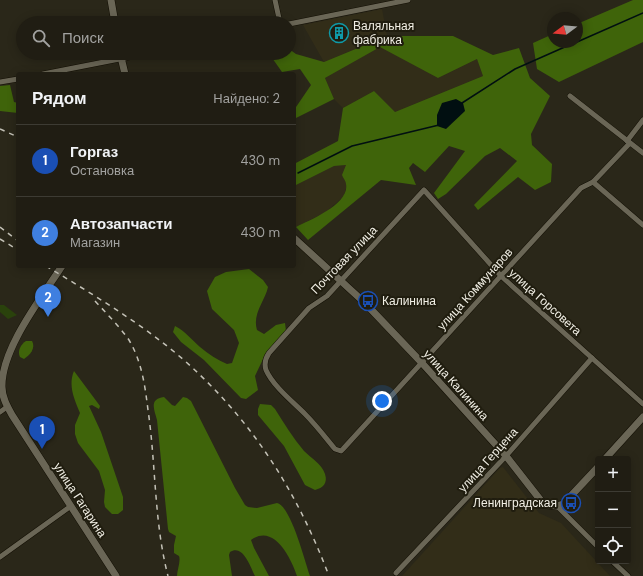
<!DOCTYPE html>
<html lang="ru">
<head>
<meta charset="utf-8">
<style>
  :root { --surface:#201d13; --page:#28261c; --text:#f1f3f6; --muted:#a2a2a0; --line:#3d3b33; --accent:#d93025 }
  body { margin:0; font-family:"DM Sans",sans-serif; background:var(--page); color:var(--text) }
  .controls { position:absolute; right:12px; bottom:12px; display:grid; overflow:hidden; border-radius:4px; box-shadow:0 2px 10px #0003 }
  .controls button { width:36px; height:36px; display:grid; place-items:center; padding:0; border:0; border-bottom:1px solid var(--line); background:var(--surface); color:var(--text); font:20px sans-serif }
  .compass { position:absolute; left:547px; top:12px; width:36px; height:36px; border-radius:50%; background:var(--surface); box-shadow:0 2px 10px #0003; rotate:254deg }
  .you { position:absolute; left:382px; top:401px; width:14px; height:14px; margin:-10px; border:3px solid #fff; border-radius:50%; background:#1a73e8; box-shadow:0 0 0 6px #1a73e833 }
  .badge { display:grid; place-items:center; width:26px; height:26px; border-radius:50%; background:var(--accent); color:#fff; font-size:13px; font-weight:700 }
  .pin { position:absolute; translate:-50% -33px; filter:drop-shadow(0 1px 2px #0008) }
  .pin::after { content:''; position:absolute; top:21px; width:14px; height:12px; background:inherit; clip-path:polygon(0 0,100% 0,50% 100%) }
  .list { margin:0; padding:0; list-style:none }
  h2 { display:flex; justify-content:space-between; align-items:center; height:52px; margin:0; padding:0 16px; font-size:17px }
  h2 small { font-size:13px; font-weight:400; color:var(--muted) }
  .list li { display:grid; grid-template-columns:26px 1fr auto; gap:12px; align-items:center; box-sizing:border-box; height:72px; padding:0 16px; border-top:1px solid var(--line) }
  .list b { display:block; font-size:15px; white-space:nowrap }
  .list p { margin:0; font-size:13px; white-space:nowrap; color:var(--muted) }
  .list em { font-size:13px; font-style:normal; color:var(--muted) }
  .icon { flex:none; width:22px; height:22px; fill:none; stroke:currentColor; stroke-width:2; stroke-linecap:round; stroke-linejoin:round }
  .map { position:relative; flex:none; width:643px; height:576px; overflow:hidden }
  .search { position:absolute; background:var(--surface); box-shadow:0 2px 10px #0003; left:16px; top:16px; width:280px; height:44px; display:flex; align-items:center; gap:10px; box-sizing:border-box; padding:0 14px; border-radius:22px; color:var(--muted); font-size:15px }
  .panel { position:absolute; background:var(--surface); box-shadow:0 2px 10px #0003; left:16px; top:72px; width:280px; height:196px; border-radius:4px }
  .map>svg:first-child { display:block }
</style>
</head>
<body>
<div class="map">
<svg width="643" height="576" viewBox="0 0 643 576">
  <rect width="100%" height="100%" fill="#2a2719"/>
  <!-- built -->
  <g fill="#322d18">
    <path d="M382,9L387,36L324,62L303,25Z"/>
    <path d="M380,46L438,78L477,59L483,76L395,112L374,91L343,108L334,99L325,78Z"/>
    <path d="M346,165L347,184L344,196L326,212L296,227L294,225V181L296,185L334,166Z"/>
    <path d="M503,467L539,513L561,523L610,576H402L500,468Z"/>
  </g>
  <!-- green -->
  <path fill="#2a420c" d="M0,305H4L17,315L8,319L0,312Z"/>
  <!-- forest -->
  <g fill="#3f640a">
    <path d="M633,0H643V42L559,82L537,69L533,43L553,34V42H577V24Z"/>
    <path d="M387,36H453L493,55L519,48L530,78L550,96L531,134L532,145L552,164L551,182L535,190L518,177L478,210L474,205L517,161L500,148L485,156L446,194L438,199L434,193L465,151L449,146L425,172L413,163L409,168L416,185L381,180L308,240L296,227C310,220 350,204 346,184C346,181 343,178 342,175L346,165L334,166L296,185L294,181V164L338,141L343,108L374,91L395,112L483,76L477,59L438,78L380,47L325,78L334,99L294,119V110L311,85L300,69L282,72L270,55L272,53H289V49L296,54L324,62Z"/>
    <path d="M10,85L14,102L18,103V113L0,111V86Z"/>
    <path d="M249,269L263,280L268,287C265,301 252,314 257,330L264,334L276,325L285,323L286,331L264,357L255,376L258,390L246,399L241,398L204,360L181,342L173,332L175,326C185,331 191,339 200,347C208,354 218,360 227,364L232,363L239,343L234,330L212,309L207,291L215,277L226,272Z"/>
    <path d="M26,341H32C36,348 30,355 24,359L20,357C17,351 21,344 26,341Z"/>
    <path d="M74,371L100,406L99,409L92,405L89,406L101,432L123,497V510L118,514H112L105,507L104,502L105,490L99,471L78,443L75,434V425L80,413C74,399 68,385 74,371Z"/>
    <path d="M164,397L172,405L175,406L183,397L187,398L191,401L235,488L245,505L248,507L257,508L277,503C291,506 305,562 310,576H297C291,558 274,523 251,540L254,548L269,576H255C250,566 243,544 230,552L229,555L232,576H177C177,570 181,561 179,556L174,553V545L176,536L169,532L168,529L157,420C154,409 149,399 164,397Z"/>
    <path d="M260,404L271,405L275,409C284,423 293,438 304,451C311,458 322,464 325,474C328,483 323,488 315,490L305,485L284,446L258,415V409Z"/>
  </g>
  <!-- water -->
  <path fill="#010f11" d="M456,99L463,103L465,111L446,129L437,126V115L442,103Z"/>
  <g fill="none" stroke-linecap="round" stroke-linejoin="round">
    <!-- stream -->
    <g stroke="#010f11" stroke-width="1.5">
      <path d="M577,42L643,13"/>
      <path d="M462,103L515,69L576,42"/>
      <path d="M298,173L352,146L439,125"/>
    </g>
    <defs>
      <g id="street">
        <path d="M275,0L280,23"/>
        <path d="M289,24L408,0"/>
        <path d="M43,74L150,53"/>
        <path d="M0,82L18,79"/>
        <path d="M570,96L643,153"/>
        <path d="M627,141L643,120"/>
        <path d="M630,143L593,182L581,188L343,449L341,451L335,449C325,437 316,425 305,414C293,402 273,386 266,370C264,364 265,359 269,353L309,308L327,296L424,190L501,276L643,404"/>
        <path d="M593,182L643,225"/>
        <path d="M0,412L7,407"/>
        <path d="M557,506L598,547"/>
        <path d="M0,557L71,506"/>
        <path d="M612,561L628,576"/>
        <path d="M396,573L506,456L592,358"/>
      </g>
      <g id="secondary">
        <path d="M111,0L115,23"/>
        <path d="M120,53L125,74"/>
        <path d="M294,238L365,303L422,363L506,456L542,502L547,505L557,506L563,504L568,499L598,467"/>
        <path d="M62,266C42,297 1,349 2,387C2,397 7,406 12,415L116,576"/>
        <path d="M605,459L643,417"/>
      </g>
    </defs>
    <!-- street casing -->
    <use href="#street" stroke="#130f04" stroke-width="6"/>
    <!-- secondary casing -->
    <use href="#secondary" stroke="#130f04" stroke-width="8"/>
    <!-- street -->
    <use href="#street" stroke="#6a6656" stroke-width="5"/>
    <!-- secondary -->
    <use href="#secondary" stroke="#6a6656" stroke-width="7"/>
    <!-- rail -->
    <g stroke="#c4c2b7" stroke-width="1.5" stroke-dasharray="5 5" stroke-linecap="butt">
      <path d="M0,129L18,137"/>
      <path d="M0,227L18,241"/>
      <path d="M0,239L18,250"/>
      <path d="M46,266C97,297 156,332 199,374C259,431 300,499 329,576"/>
      <path d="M95,301C107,314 119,326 129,340C142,362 145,386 148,410C156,465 154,522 168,576"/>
    </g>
  </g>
  <!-- icons -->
  <defs>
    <symbol id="building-ring" viewBox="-11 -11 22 22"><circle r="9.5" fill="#201d0f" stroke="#0f9aa8" stroke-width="1.5"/><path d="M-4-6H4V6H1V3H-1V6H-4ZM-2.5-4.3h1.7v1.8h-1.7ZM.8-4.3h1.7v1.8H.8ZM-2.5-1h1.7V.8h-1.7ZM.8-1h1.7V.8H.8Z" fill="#0f9aa8"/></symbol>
    <symbol id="bus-ring" viewBox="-11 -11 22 22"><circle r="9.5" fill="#201d0f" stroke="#1a4fb4" stroke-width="1.5"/><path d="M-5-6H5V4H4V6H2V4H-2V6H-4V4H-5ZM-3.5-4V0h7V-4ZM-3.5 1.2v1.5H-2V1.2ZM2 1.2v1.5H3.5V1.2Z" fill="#1a4fb4"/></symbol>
  </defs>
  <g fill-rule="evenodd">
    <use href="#building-ring" x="328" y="22" width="22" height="22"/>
    <use href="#bus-ring" x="357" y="290" width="22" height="22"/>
    <use href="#bus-ring" x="560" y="492" width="22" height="22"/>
  </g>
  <g text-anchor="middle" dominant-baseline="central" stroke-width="4" stroke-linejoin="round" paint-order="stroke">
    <!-- poi labels -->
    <g font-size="12" fill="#f1efe5" stroke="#201d0f" text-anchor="start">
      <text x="353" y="26">Валяльная<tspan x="353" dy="14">фабрика</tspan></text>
      <text x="382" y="301">Калинина</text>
      <text x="557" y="503" text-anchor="end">Ленинградская</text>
    </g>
    <!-- street labels -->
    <g font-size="12" fill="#f1efe5" stroke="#201d0f">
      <text transform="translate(344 260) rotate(-46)">Почтовая улица</text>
      <text transform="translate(475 289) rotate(-48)">улица Коммунаров</text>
      <text transform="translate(545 302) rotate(42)">улица Горсовета</text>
      <text transform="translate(456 385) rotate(48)">улица Калинина</text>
      <text transform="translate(488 460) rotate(-48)">улица Герцена</text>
      <text transform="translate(80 500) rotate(57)">улица Гагарина</text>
    </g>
  </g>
</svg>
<div class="controls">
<button>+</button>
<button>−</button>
<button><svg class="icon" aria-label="locate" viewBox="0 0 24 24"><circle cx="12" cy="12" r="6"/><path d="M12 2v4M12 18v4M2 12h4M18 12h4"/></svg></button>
</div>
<svg class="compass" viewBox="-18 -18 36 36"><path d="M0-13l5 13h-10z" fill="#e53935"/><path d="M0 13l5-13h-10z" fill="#a2a2a0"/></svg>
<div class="you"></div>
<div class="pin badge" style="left:42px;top:449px;background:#1a4fb4">1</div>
<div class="pin badge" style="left:48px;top:317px;background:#3f7fe0">2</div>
<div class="search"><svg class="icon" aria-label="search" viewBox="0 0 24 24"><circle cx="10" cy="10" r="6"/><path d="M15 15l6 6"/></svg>Поиск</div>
<section class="panel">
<h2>Рядом<small>Найдено: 2</small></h2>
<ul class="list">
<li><span class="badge" style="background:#1a4fb4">1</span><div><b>Горгаз</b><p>Остановка</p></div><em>430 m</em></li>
<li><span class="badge" style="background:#3f7fe0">2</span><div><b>Автозапчасти</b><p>Магазин</p></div><em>430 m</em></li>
</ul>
</section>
</div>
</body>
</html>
